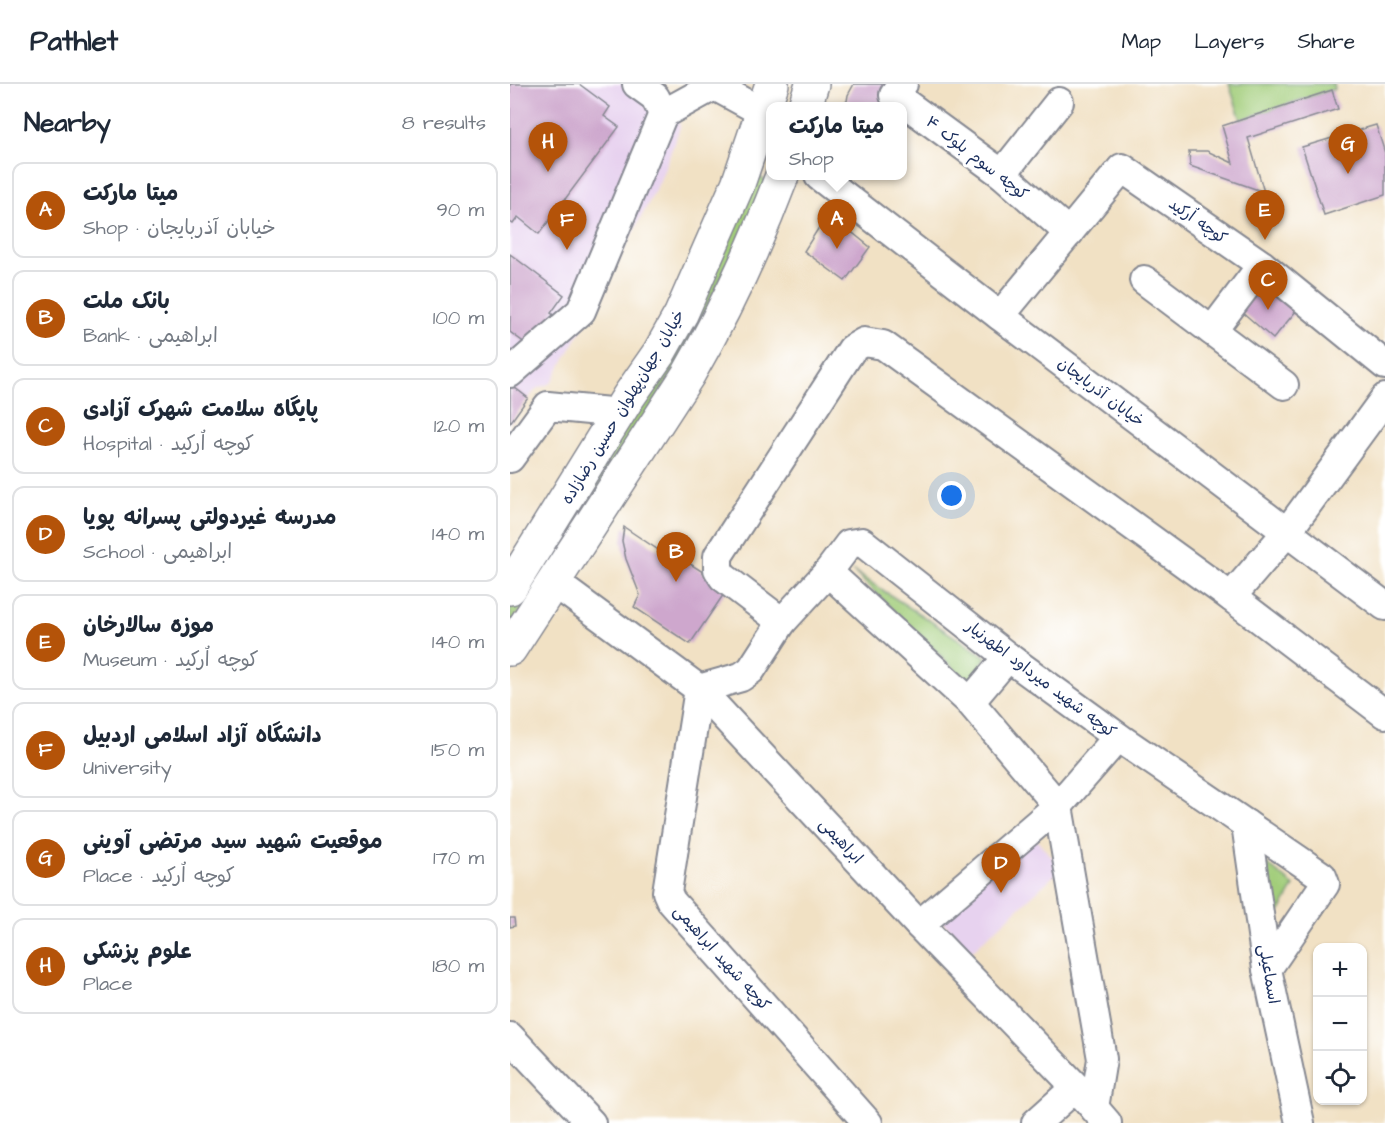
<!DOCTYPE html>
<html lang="en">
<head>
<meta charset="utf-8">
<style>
  :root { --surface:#fff; --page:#f6f6f7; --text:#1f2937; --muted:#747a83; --line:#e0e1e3; --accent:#b45309 }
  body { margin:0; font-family:"Architects Daughter","Playpen Sans Arabic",sans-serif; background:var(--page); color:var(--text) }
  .controls { position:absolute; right:18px; bottom:18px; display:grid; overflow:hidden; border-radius:12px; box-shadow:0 2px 4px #0004 }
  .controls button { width:54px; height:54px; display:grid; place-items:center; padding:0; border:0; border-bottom:2px solid var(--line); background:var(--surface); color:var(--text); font:30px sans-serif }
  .you { position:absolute; left:442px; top:412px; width:21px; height:21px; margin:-15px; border:4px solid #fff; border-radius:50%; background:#1a73e8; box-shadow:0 0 0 9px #1a73e833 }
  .badge { display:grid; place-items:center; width:39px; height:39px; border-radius:50%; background:var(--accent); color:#fff; font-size:20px; font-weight:700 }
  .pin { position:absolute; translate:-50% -50px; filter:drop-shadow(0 2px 3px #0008) }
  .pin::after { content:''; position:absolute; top:32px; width:21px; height:18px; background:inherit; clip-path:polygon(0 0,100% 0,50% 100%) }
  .popup { position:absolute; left:256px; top:18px; width:141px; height:78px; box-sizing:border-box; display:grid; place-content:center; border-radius:12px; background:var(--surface); filter:drop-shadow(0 2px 4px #0005); font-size:20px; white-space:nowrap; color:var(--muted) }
  .popup b { font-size:22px; color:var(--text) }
  .popup::after { content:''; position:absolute; left:50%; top:100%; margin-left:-12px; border:12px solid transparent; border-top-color:var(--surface) }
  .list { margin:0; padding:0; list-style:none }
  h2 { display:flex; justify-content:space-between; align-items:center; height:78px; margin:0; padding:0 24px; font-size:26px }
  h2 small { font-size:20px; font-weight:400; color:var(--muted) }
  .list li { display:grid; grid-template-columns:39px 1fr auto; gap:18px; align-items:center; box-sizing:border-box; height:96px; margin:0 12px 12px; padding:0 12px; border:2px solid var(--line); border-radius:12px }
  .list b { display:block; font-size:22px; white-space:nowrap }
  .list p { margin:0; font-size:20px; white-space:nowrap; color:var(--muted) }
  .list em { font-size:20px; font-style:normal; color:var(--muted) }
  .icon { flex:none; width:33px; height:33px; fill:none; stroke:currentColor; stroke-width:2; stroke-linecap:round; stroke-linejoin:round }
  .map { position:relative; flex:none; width:875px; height:1039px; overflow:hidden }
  header { display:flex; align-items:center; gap:36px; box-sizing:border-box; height:84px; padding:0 30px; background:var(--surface); border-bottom:2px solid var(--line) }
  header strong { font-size:28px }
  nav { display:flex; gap:33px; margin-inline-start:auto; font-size:21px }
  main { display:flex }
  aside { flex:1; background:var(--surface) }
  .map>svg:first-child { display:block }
</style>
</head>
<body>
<header>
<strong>Pathlet</strong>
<nav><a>Map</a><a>Layers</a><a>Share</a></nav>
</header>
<main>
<aside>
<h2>Nearby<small>8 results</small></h2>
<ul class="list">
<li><span class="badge">A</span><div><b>میتا مارکت</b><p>Shop · خیابان آذربایجان</p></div><em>90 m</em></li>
<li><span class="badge">B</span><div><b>بانک ملت</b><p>Bank · ابراهیمی</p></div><em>100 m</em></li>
<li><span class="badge">C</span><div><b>پایگاه سلامت شهرک آزادی</b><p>Hospital · کوچه اُرکید</p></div><em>120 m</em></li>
<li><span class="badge">D</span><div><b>مدرسه غیردولتی پسرانه پویا</b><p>School · ابراهیمی</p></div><em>140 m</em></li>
<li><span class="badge">E</span><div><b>موزه سالارخان</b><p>Museum · کوچه اُرکید</p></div><em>140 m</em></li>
<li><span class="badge">F</span><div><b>دانشگاه آزاد اسلامی اردبیل</b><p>University</p></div><em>150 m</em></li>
<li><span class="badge">G</span><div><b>موقعیت شهید سید مرتضی آوینی</b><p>Place · کوچه اُرکید</p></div><em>170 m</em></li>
<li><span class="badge">H</span><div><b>علوم پزشکی</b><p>Place</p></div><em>180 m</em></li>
</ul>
</aside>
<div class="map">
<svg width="875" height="1039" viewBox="0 0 875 1039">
  <rect width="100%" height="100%" fill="#fff"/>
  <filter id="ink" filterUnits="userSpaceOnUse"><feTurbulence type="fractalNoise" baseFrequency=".0167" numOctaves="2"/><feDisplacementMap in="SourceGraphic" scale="12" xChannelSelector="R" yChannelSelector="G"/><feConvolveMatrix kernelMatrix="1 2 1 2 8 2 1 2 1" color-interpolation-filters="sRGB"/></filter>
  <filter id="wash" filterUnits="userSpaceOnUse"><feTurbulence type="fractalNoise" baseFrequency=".008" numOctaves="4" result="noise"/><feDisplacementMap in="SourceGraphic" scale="24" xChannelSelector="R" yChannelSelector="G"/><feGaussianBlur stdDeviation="1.35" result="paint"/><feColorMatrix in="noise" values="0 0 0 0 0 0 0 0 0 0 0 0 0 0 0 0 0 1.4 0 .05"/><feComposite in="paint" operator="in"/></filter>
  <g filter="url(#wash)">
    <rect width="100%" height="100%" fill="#f1e1c4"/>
    <!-- built -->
    <g fill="#e7d2ef">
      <path d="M0,0H148L161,10L170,43L149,99L79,233L41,299L26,305L0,339Z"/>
      <path d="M520,749L552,784L461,868L429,834Z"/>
    </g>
    <!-- green -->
    <g fill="#a2cd7a" stroke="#5e7e6c" stroke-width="1.5">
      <path d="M719,0H824L825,5L731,36Z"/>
      <path d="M249,93L257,97L174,271L0,542V525Z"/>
      <path d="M343,487L476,573L459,599Z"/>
      <path d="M751,775L784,802L760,845Z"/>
    </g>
    <g id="blocks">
      <!-- building -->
      <g fill="#cea7cd">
        <path d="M0,0H69L100,23L94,32L109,43L29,150L8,133L3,140L0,138Z"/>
        <path d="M344,0H388L372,22H335L334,19L337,17L338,11Z"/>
        <path d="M822,6L828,25L738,54L754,108L680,82L679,67H697L723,79L712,42Z"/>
        <path d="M866,41L875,69V111L814,131L792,63Z"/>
        <path d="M318,129L360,163L335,197L294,167Z"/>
        <path d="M0,170L54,211L41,229L46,233L19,262L0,248Z"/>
        <path d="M753,200L780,215L777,220L786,227L763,255L730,226Z"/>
        <path d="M0,300L18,314L0,339Z"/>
        <path d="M114,443L156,471L160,467L218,504L180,560L124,523L130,511L116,475L112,457Z"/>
        <path d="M0,834H4L5,842L0,843Z"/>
      </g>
    </g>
  </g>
  <g filter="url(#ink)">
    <use href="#blocks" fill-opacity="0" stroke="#868891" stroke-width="1.5"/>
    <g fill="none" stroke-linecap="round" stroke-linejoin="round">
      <defs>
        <g id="minor">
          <path d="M127,0L145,13L153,30L204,2"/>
          <path d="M201,0L254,29"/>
          <path d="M393,0L384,11L492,90L559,149"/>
          <path d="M492,90L549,18"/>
          <path d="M309,92L490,232L875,522"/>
          <path d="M634,196L774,301"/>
          <path d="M490,232L612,84L752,181L875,281"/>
          <path d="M702,247L752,181"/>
          <path d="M0,289L71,227L153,30"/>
          <path d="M0,374L38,322L110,329"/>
          <path d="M318,488L460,618L548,722L592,975L584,1024"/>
          <path d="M45,499L189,605L409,841L566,1003L597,1039"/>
          <path d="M721,513L777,448L875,314"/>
          <path d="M272,538L213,493L208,485V472L342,265L354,258L373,261L721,513L875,630"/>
          <path d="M460,618L498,573"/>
          <path d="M736,740L757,885L790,1039"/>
          <path d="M409,841L548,722L608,653"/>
          <path d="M0,953L81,1039"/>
          <path d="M358,1039L161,817L157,808L189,605L231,593L241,586L272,538L318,488L339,460L352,458L498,573L608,653L812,792L815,800L757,885"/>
          <path d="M526,1039L566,1003"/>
        </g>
        <g id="major">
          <path d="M295,22L302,0"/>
          <path d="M0,504L119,312L149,269L171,230L228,100L262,0"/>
          <path d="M0,565L178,291C215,227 246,161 272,92"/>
        </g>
      </defs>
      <!-- minor casing -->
      <use href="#minor" stroke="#868891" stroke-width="32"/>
      <!-- major casing -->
      <use href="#major" stroke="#868891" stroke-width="36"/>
      <!-- minor -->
      <use href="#minor" stroke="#fff" stroke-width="28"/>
      <!-- major -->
      <use href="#major" stroke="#fff" stroke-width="33"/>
    </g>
  </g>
  <g text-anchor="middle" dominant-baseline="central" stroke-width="6" stroke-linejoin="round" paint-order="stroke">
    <!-- street labels -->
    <g font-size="16" fill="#1b2f5e" stroke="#fff">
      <text transform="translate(467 74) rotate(38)">کوچه سوم بلوک ۴</text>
      <text transform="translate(688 137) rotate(35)">کوچه اُرکید</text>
      <text transform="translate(591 308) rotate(37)">خیابان آذربایجان</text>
      <text transform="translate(113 323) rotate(-59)">خیابان جهان‌پهلوان حسین رضا‌زاده</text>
      <text transform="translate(531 595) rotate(37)">کوچه شهید میرداود اطهرنیار</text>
      <text transform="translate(331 757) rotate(47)">ابراهیمی</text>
      <text transform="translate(212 874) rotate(48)">کوچه شهید ابراهیمی</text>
      <text transform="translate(759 890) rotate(80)">اسماعیلی</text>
    </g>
  </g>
</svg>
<div class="controls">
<button>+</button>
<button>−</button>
<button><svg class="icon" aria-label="locate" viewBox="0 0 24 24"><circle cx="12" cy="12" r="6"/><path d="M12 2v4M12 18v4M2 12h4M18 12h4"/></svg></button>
</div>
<div class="you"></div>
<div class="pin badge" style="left:327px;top:165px">A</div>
<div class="popup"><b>میتا مارکت</b>Shop</div>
<div class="pin badge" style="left:166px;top:498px">B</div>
<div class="pin badge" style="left:758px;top:226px">C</div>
<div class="pin badge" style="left:491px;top:809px">D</div>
<div class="pin badge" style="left:755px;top:156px">E</div>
<div class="pin badge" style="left:57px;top:166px">F</div>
<div class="pin badge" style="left:838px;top:90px">G</div>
<div class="pin badge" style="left:38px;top:88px">H</div>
</div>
</main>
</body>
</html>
